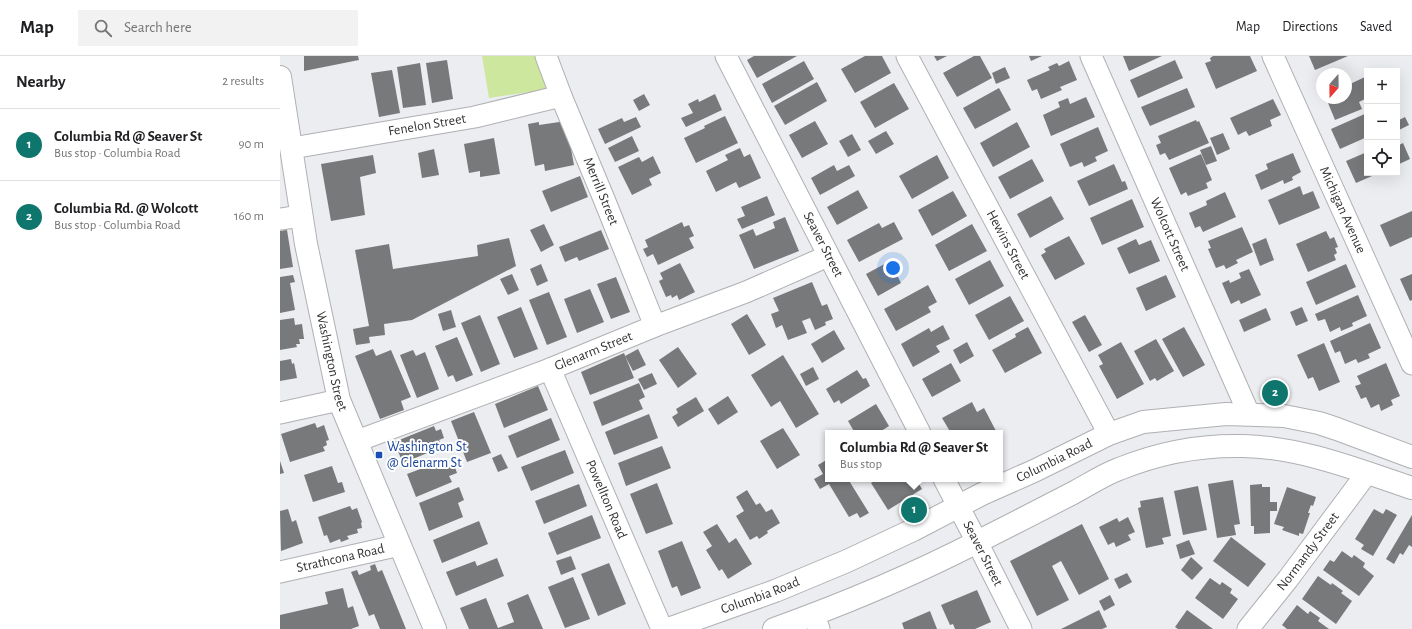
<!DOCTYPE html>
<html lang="en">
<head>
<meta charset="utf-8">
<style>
  :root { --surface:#fff; --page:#f2f2f2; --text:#202124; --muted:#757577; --line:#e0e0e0; --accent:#0f766e }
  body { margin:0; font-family:"Alegreya Sans",sans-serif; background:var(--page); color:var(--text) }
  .controls { position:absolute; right:12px; top:12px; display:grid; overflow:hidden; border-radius:0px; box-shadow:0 4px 16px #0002 }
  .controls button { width:36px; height:36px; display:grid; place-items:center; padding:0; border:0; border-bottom:1px solid var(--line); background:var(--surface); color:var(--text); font:20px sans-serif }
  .compass { position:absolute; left:1036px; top:12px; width:36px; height:36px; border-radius:50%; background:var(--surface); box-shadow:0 4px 16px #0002; rotate:200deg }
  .you { position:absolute; left:613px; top:212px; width:14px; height:14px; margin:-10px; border:3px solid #fff; border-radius:50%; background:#1a73e8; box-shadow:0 0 0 6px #1a73e833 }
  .badge { display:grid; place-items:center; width:26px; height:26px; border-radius:50%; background:var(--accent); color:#fff; font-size:13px; font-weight:700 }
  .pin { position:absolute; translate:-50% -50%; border:2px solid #fff; box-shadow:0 1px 4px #0006 }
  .popup { position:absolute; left:545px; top:374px; width:178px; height:52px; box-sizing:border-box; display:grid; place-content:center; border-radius:0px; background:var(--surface); filter:drop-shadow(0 1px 3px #0005); font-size:13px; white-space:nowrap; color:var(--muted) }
  .popup b { font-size:15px; color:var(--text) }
  .popup::after { content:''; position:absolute; left:50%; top:100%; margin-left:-8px; border:8px solid transparent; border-top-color:var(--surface) }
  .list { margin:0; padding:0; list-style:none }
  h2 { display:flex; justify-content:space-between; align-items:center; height:52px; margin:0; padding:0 16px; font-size:17px }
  h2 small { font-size:13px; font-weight:400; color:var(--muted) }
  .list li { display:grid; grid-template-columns:26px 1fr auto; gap:12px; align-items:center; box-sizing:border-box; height:72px; padding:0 16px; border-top:1px solid var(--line) }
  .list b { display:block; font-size:15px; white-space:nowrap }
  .list p { margin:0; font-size:13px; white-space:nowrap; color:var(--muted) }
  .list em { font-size:13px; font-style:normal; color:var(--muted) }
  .icon { flex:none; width:22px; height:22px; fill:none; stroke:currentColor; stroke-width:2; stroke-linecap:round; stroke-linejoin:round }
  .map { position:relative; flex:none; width:1132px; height:573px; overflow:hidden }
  header { display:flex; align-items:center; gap:24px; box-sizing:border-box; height:56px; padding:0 20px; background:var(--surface); border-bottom:1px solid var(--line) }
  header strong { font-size:19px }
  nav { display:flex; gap:22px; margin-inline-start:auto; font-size:14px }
  .search { width:280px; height:36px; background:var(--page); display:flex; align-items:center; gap:10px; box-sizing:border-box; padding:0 14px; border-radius:0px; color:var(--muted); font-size:15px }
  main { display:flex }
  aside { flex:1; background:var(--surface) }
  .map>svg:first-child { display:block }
</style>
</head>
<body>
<header>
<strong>Map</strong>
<div class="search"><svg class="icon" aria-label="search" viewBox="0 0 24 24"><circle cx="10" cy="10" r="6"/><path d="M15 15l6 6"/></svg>Search here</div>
<nav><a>Map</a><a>Directions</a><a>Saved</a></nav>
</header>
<main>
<aside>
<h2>Nearby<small>2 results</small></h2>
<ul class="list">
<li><span class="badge">1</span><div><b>Columbia Rd @ Seaver St</b><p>Bus stop · Columbia Road</p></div><em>90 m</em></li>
<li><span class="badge">2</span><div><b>Columbia Rd. @ Wolcott</b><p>Bus stop · Columbia Road</p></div><em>160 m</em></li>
</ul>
</aside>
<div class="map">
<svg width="1132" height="573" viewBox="0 0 1132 573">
  <rect width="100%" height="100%" fill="#ecedf0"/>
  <!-- green -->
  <path fill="#cee79e" d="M202,0H255L269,33L209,42Z"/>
  <!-- building -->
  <g fill="#78797b">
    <path d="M24,0H78L79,4L24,15Z"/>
    <path d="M474,0H517L477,22L467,4Z"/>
    <path d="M585,0H602L611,17L575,37L561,13Z"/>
    <path d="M654,0H667L657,5Z"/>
    <path d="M694,0H700L712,22L677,41L663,17Z"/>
    <path d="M749,0H762L751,5Z"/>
    <path d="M843,0H882L849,15Z"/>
    <path d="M933,0H970L977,15L936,33L925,7L931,5L930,2Z"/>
    <path d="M1029,0H1068L1035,14Z"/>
    <path d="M167,4L173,43L152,47L146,7Z"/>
    <path d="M895,4L903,22L858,42L850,24Z"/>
    <path d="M524,5L534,23L492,47L482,28Z"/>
    <path d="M789,5L797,24L780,31L782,34L761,43L757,33L752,35L747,24L770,14L768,11L777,7L779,10Z"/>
    <path d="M140,7L146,49L123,52L117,11Z"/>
    <path d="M725,11L730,22L716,28L712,17Z"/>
    <path d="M112,14L120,57L99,61L91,17Z"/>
    <path d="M1087,20V42L1079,46L1082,53L1055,64L1046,42H1066V30Z"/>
    <path d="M537,26L547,45L505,69L494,50Z"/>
    <path d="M614,27L629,53L595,72L580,46Z"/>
    <path d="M719,32L731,54L695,73L683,52Z"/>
    <path d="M907,32L915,51L870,70L861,51Z"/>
    <path d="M364,38L370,49L359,55L353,44Z"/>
    <path d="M435,38L442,54L406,71L401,62L413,57L408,48L418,43L419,46Z"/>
    <path d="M806,41L815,61L771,80L763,59L780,51L778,46L788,42L790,48Z"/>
    <path d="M993,43L1001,59L990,64L992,70L969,80L966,75L958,79L950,62Z"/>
    <path d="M1087,57V81L1060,93L1051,73Z"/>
    <path d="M445,60L458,87L416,107L404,82L425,72L424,70Z"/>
    <path d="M356,61L361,71L325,88L318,73L342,62L344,66Z"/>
    <path d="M1125,61L1129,69L1117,75V65Z"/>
    <path d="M916,64L917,66L919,65L929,87L889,104L885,97L880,99L876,89L881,87L878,80Z"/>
    <path d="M286,65L294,109L265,115L264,108L255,110L248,68L259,66V69Z"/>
    <path d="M535,65L548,88L522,102L509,79Z"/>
    <path d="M737,66L750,91L713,111L700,87Z"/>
    <path d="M818,71L828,95L815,101L817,105L804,111L802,106L790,111L780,88Z"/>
    <path d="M606,75L614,88L596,98L588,85Z"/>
    <path d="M943,77L950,93L937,99L930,82Z"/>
    <path d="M572,78L581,94L568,101L559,85Z"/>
    <path d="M352,80L359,95L335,106L328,92Z"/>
    <path d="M214,82L220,118L200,121V115L189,117L184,88Z"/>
    <path d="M1123,87L1130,103L1117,109V90Z"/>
    <path d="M931,90L937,105L926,109L920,94Z"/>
    <path d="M460,92L464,101L470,98L481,122L459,132L456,126L436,136L426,115L448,104L445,99Z"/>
    <path d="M154,93L159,119L142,122L138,97Z"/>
    <path d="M1087,96V117H1099L1076,127L1066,105Z"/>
    <path d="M1013,97L1021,116L1012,121L1013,124L1004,128L1003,124L981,134L975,119L988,113L986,108Z"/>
    <path d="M921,98L932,124L926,127L928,132L908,140L906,136L901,139L889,112Z"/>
    <path d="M93,99L96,117L80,121L85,159L51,165L41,108Z"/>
    <path d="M657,99L669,122L632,143L619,120Z"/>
    <path d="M373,100L381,117L369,123L372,129L352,139L338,111L359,101L362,106Z"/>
    <path d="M752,103L764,125L730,143L718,121Z"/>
    <path d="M834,108L842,126L845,125L848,133L809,150L797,125Z"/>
    <path d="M554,109L557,115L569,109L575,120L540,139L531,122Z"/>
    <path d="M300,120L308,141L271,156L262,135Z"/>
    <path d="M1020,130L1023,139L1033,135L1040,152L999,169L988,144Z"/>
    <path d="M578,134L588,152L557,169L547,151Z"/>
    <path d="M673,135L687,160L652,180L638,154Z"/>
    <path d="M945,136L956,161L923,176L920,170L915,172L909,157L927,149L926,145Z"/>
    <path d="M487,140L495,159L462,173L457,163L465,160L461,151Z"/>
    <path d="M771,140L784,163L750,182L737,158Z"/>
    <path d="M852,143L864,171L822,189L810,162Z"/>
    <path d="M1132,155V181L1110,191L1100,169Z"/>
    <path d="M505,161L519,195L474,213L459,179L473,173L476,180L495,172L493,166Z"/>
    <path d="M402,166L404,171L409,169L414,180L409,182L414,192L378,209L373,198L367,201L363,193L368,191L365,184Z"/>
    <path d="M614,166L623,183L579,206L567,184L599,167L602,172Z"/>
    <path d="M264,168L274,189L261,196L250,174Z"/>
    <path d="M692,168L707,195L669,215L655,189Z"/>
    <path d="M962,171L973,196L956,204L958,207L946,213L944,209L936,212L928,193L931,192L928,185Z"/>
    <path d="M7,174L13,211L0,213V175Z"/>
    <path d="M321,174L329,193L299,205L297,201L285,206L279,191Z"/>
    <path d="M1046,175L1050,183L1054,181L1058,191L1055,192L1057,197L1054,199L1056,204L1028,216L1016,188Z"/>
    <path d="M789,180L805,208L775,224L761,199L766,196L764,193Z"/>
    <path d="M229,182L236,210L132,264L104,268L105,279L89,281L90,287L76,289L73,273L89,270L75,194L109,188L113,213L198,200L197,189Z"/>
    <path d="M986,182L994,204L980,210L972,188Z"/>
    <path d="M856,183L859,189L871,184L880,205L849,218L837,192Z"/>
    <path d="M710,204L724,230L689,249L675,223Z"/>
    <path d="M610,205L621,227L598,240L586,218Z"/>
    <path d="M400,207L415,236L399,244L397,239L392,242L391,239L386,241L379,225L383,223L380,217Z"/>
    <path d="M261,208L268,225L257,230L250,213Z"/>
    <path d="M1066,208L1076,231L1036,249L1026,226Z"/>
    <path d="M969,213L981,239L961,248L959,244L951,248L942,227L949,224L950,227L961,222L959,217Z"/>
    <path d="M232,218L239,234L228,239L220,223Z"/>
    <path d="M1132,218V244L1130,245L1120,223Z"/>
    <path d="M13,219L15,226L10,227L15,254L0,257V221Z"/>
    <path d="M886,219L896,241L866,255L856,232Z"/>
    <path d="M336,221L350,256L331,263L317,228Z"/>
    <path d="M532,226L542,250L547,248L553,263L545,266L546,269L535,274L530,262L522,265L527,277L508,284L502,269L496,272L491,258L499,255L493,242Z"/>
    <path d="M648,229L657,246L648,251L651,256L616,275L604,253Z"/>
    <path d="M310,233L324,266L297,277L284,243Z"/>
    <path d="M269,236L287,281L267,289L249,244Z"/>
    <path d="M1078,239L1087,260L1072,267L1073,270L1061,275L1060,271L1050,276L1045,263L1038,265L1035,258Z"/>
    <path d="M730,240L744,265L709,284L695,259Z"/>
    <path d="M241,251L258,293L234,302L217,261Z"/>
    <path d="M1022,251L1028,265L1016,270L1010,256Z"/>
    <path d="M986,252L991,264L964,276L959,264Z"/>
    <path d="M171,254L176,271L163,275L158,258Z"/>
    <path d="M467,258L486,289L469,299L451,268Z"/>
    <path d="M200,259L220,308L201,316L181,267Z"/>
    <path d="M805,259L822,289L809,296L792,266Z"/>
    <path d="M14,262L15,269L22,268L24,283H19L20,288H16L17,291L0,294V264Z"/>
    <path d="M1090,267L1101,292L1088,298L1090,302L1078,307L1076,303L1065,308L1060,295L1055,297L1050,285Z"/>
    <path d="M663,269L670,283L656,290L660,296L633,311L621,288L649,272L651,276Z"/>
    <path d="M748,271L762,297L725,317L712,294L736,281L735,278Z"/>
    <path d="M904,271L925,309L903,321L882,283Z"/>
    <path d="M554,274L565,293L542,307L531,288Z"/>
    <path d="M177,281L193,319L176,326L173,319L168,321L155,290Z"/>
    <path d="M876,283L894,315L877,325L875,322L870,325L854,295Z"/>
    <path d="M687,286L694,300L680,308L673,294Z"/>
    <path d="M841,286L864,328L837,343L819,310L823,308L818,299Z"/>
    <path d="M1044,287L1060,326L1039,335L1033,321L1028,323L1017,299Z"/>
    <path d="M398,291L417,318L398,332L379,304Z"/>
    <path d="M93,293L96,300L111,294L131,341L121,345L124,354L100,363L75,300Z"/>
    <path d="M358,293L366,309L353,315L345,300Z"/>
    <path d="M133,294L136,300L145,296L159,333L137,342L120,299Z"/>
    <path d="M344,297L354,322L310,339L301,316Z"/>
    <path d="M503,299L539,358L516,372L500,345L491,351L471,319Z"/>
    <path d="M11,303L12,308L14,307L17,322L0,325V305Z"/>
    <path d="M671,307L681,325L652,341L642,323Z"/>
    <path d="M1106,307L1120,340L1111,344L1113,349L1101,355L1099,348L1091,352L1086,341L1081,343L1075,330L1081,328L1077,320Z"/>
    <path d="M533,311L539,323L526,330L520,318Z"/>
    <path d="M577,314L583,323L586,322L590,330L561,348L559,344L554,347L546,333Z"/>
    <path d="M372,317L377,328L364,334L358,323Z"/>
    <path d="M359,327L365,341L359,344L363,353L322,370L313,346Z"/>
    <path d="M258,330L268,354L224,372L215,348Z"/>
    <path d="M448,340L458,356L438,369L428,353Z"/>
    <path d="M416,341L424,355L398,371L392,361L398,357L396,353Z"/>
    <path d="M692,346L697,356L704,352L716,375L712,377H671L662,362Z"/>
    <path d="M596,348L609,370L598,377H575L568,365Z"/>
    <path d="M194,356L211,397L187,406L171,365Z"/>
    <path d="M369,358L378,382L334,399L325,376Z"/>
    <path d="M271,362L280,384L237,402L228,380Z"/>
    <path d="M35,367L37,372L44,369L49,384L46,385L47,389L43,391L45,395L10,406L1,378Z"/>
    <path d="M154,370L156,375L161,373L164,382L159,384L162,391L123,407L114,386Z"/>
    <path d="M503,372L520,399L497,413L480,385Z"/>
    <path d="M382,390L391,412L346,430L338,407Z"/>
    <path d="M285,394L294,417L251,435L241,411Z"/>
    <path d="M221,398L228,412L218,416L212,402Z"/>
    <path d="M167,403L169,410L174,408L177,417L169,420L172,426L136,441L127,418Z"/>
    <path d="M548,403V423H568L589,457L580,462L577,457L569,461L549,428L540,433L534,423L543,418L538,409Z"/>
    <path d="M0,405L4,417L0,418Z"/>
    <path d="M52,410L58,427L62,426L65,436L33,446L24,419Z"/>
    <path d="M598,423H636L642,433L608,454L591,427Z"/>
    <path d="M953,424L960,468L954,469L956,479L937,482L928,428Z"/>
    <path d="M377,427L393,468L366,478L350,438Z"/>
    <path d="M299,428L307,450L264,468L255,445Z"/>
    <path d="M982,428V431H990V446H997V455H990V477L974,478V470H971L970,429Z"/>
    <path d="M918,430L927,474L903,479L894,435Z"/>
    <path d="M179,431L184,444L178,447L183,461L149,475L139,447Z"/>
    <path d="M1007,431L1036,441L1033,450L1031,449L1028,457H1030L1023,478L1019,477V480L1002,474L1004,471L994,468Z"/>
    <path d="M467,434L476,449L480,447L486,456L492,453L500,467L487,475L488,477L479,483L477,480L470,484L456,460L464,455L456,441Z"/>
    <path d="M883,441L891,480L882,482L884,488L866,492L858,452L861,451L860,445Z"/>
    <path d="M70,450L72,454L77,452L82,466L81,467L82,472L77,473L78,477L67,480L69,483L61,486L60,483L50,487L47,479L44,480L38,461Z"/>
    <path d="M8,453L12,466L16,464L23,487L1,495L0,455Z"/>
    <path d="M1094,453L1103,458L1106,453L1117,459L1093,500L1081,493L1084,489L1075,483Z"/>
    <path d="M312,459L321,482L277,499L268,477Z"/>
    <path d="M1132,459V491L1129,489L1123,499L1120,497L1114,508L1106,503Z"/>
    <path d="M848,461L855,476L848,479L851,484L836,491L834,486L828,489L819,471L837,462L839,466Z"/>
    <path d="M199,465L208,488L162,507L153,484Z"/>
    <path d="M437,468L449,487L456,482L472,508L448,523L442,513L439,515L426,494L432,490L423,476Z"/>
    <path d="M802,468L829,523L799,539L781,505L772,510L789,544L757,560L730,505Z"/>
    <path d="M951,481L986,508L968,531L933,505Z"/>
    <path d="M909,484L915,498L900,503L896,489Z"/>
    <path d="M402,485L421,532L401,540L397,530L392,532L378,495Z"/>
    <path d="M1062,495L1072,502L1074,499L1085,507L1083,511L1094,520L1079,540L1043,514L1050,504L1054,506Z"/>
    <path d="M291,500L296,513L281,519L276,505Z"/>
    <path d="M911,501L923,512L912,524L901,514Z"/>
    <path d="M217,502L224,520L176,540L166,516L195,505L197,510Z"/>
    <path d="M329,507L346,548L318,560L301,518Z"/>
    <path d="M95,508L98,516L102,514L126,573H100L94,558L89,560L71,516L77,514L79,519L91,514L90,510Z"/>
    <path d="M847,517L852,526L839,533L834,523Z"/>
    <path d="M1038,520L1051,529L1052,527L1063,535L1061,537L1072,545L1056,568L1022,543Z"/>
    <path d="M293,521L310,563L285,572L268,531Z"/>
    <path d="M930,522L940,529L942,526L952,533L950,537L958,543L943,563L915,542Z"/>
    <path d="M63,532L68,552L73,550L79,570L71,573H0V559L48,548L45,536Z"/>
    <path d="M697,534L711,566L695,573H675L673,568L670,569L661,549Z"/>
    <path d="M248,538L263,573H189L180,552L206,542L218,572L234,566L227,547Z"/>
    <path d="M830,539L835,549L824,555L819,545Z"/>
    <path d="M1017,549L1028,558L1030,555L1040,562L1038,565L1049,573H1007L1002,569Z"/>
    <path d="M819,554L827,571L822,573H781Z"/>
    <path d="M907,554L933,573H898L895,571Z"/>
    <path d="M650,555L657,573H624L622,567Z"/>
  </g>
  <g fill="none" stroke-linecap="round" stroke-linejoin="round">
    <defs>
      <g id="minor">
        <path id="s1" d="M266,0L281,40L324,143L375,270"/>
        <path id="s2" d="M446,0L640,377"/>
        <path id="s3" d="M627,0L829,378"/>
        <path id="s4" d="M811,0L969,358"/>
        <path id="s5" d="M993,0L1132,308"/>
        <path id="s6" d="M12,92L195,61L281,40"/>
        <path d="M0,163L21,160"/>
        <path id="s7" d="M270,313L382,573"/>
        <path d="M0,357L59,344"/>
        <path id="s8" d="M77,385L270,313L375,270L466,236L548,200"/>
        <path id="s9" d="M664,423L697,486L741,573"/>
        <path id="s10" d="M0,516L120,489"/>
        <path d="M534,559L539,573"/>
        <path id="s11" d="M968,573L1008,523L1087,417"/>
      </g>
      <g id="major">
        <path id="s12" d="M0,21L26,188L59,344L155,573"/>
        <path id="s13" d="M388,573L495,535L567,505L633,474L702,438L754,415L829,378L863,366L946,358L1004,360L1039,367L1057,373L1132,401"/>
        <path d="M494,573C564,548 633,519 699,485C731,469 762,453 793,437C808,429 823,419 839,413C878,397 921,389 963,390C1021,391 1078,414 1132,432"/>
      </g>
    </defs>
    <!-- minor casing -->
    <use href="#minor" stroke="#afb0b3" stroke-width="23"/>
    <!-- major casing -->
    <use href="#major" stroke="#afb0b3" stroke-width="24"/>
    <!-- minor -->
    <use href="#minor" stroke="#fff" stroke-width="21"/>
    <!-- major -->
    <use href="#major" stroke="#fff" stroke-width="22"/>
  </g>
  <!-- markers -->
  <rect fill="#1a4fb4" stroke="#fff" stroke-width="1.5" x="95" y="395" width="8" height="8" rx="2"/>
  <g text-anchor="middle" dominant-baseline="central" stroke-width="4" stroke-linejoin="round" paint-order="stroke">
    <!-- street labels -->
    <g font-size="14" fill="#323234" stroke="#fff">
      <text stroke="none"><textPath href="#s6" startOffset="137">Fenelon Street</textPath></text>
      <text stroke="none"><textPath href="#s1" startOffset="146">Merrill Street</textPath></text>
      <text stroke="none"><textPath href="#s5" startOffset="169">Michigan Avenue</textPath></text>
      <text stroke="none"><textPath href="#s4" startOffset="195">Wolcott Street</textPath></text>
      <text stroke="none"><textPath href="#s2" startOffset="212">Seaver Street</textPath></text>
      <text stroke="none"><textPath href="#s3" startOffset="214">Hewins Street</textPath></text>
      <text stroke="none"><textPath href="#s8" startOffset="253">Glenarm Street</textPath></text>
      <text stroke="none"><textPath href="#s12" startOffset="289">Washington Street</textPath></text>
      <text stroke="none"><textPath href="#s13" startOffset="422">Columbia Road</textPath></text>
      <text stroke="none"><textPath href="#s7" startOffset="142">Powellton Road</textPath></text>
      <text stroke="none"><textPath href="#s11" startOffset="98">Normandy Street</textPath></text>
      <text stroke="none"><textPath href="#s9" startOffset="84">Seaver Street</textPath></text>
      <text stroke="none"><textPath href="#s10" startOffset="62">Strathcona Road</textPath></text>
      <text stroke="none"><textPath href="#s13" startOffset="98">Columbia Road</textPath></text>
    </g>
    <!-- transit labels -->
    <g font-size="14" fill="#164399" stroke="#fff" text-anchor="start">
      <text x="107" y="391">Washington St<tspan x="107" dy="16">@ Glenarm St</tspan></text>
    </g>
  </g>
</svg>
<div class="controls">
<button>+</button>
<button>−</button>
<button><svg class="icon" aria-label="locate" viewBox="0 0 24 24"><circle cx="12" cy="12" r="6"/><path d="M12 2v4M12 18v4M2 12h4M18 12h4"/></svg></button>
</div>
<svg class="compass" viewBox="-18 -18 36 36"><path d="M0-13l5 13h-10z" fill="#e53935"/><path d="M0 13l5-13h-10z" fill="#757577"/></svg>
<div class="you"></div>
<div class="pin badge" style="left:634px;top:454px">1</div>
<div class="popup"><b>Columbia Rd @ Seaver St</b>Bus stop</div>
<div class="pin badge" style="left:995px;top:337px">2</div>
</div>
</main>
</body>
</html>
